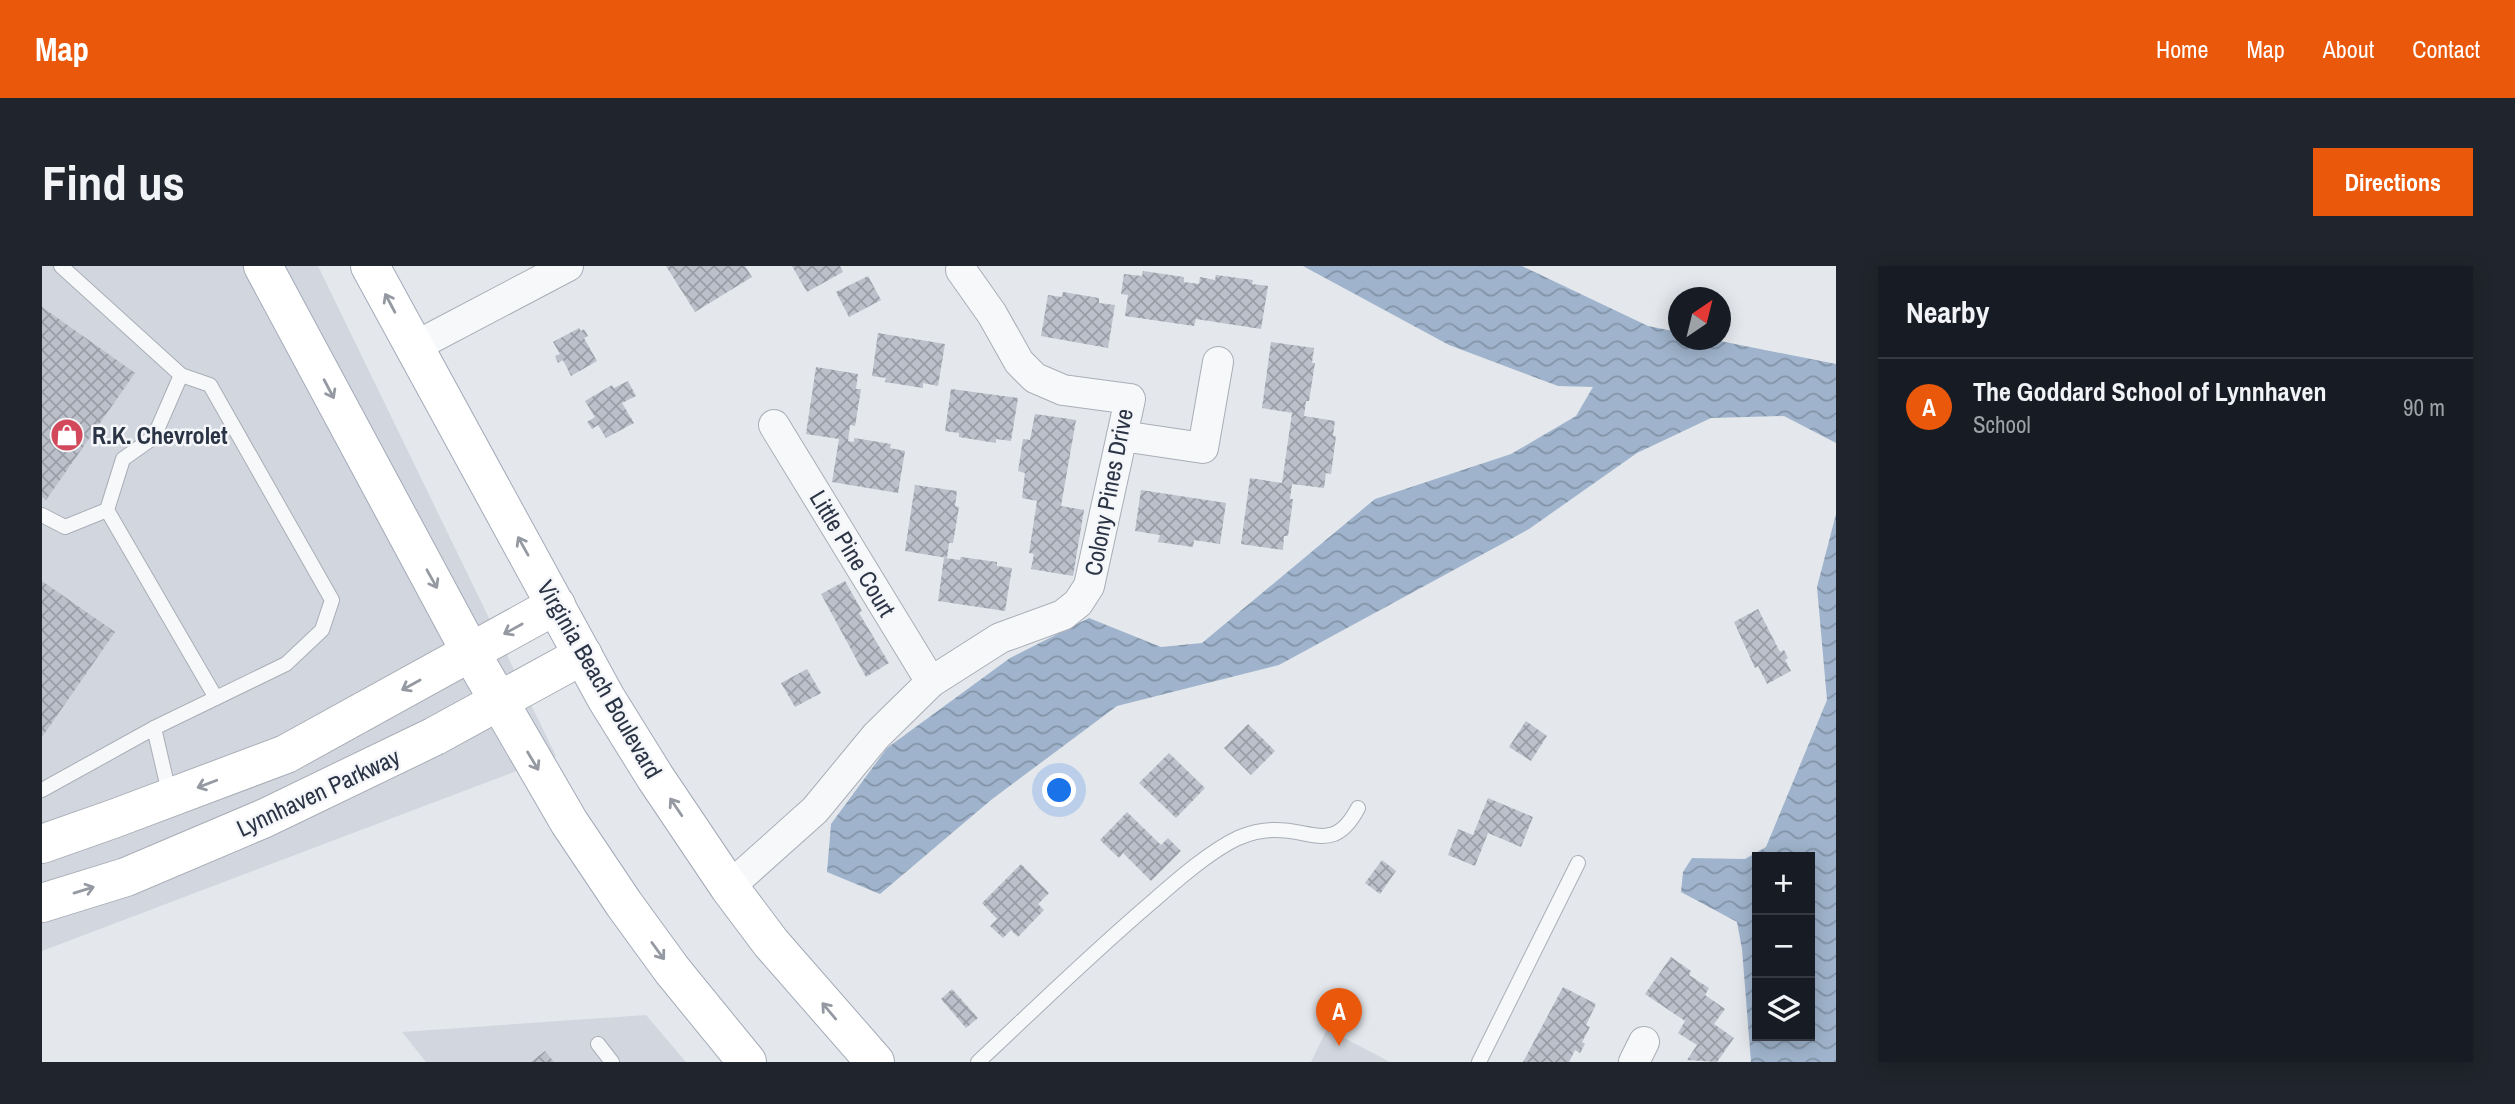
<!DOCTYPE html>
<html lang="en">
<head>
<meta charset="utf-8">
<style>
  :root { --surface:#171b24; --page:#20242c; --text:#f1f3f6; --muted:#9ea1a6; --line:#363941; --accent:#ea580c }
  body { margin:0; font-family:"Archivo Narrow",sans-serif; background:var(--page); color:var(--text) }
  .controls { position:absolute; right:21px; bottom:21px; display:grid; overflow:hidden; border-radius:0px; box-shadow:0 4px 18px #0003 }
  .controls button { width:63px; height:63px; display:grid; place-items:center; padding:0; border:0; border-bottom:2px solid var(--line); background:var(--surface); color:var(--text); font:35px sans-serif }
  .compass { position:absolute; left:1626px; top:21px; width:63px; height:63px; border-radius:50%; background:var(--surface); box-shadow:0 4px 18px #0003; rotate:35deg }
  .you { position:absolute; left:1018px; top:525px; width:24px; height:24px; margin:-18px; border:5px solid #fff; border-radius:50%; background:#1a73e8; box-shadow:0 0 0 10px #1a73e833 }
  .badge { display:grid; place-items:center; width:46px; height:46px; border-radius:50%; background:var(--accent); color:#fff; font-size:23px; font-weight:700 }
  .pin { position:absolute; translate:-50% -58px; filter:drop-shadow(0 2px 4px #0008) }
  .pin::after { content:''; position:absolute; top:37px; width:24px; height:21px; background:inherit; clip-path:polygon(0 0,100% 0,50% 100%) }
  .list { margin:0; padding:0; list-style:none }
  h2 { display:flex; justify-content:space-between; align-items:center; height:91px; margin:0; padding:0 28px; font-size:30px }
  h2 small { font-size:23px; font-weight:400; color:var(--muted) }
  .list li { display:grid; grid-template-columns:46px 1fr auto; gap:21px; align-items:center; box-sizing:border-box; height:98px; padding:0 28px; border-top:2px solid var(--line) }
  .list b { display:block; font-size:26px; white-space:nowrap }
  .list p { margin:0; font-size:23px; white-space:nowrap; color:var(--muted) }
  .list em { font-size:23px; font-style:normal; color:var(--muted) }
  .icon { flex:none; width:38px; height:38px; fill:none; stroke:currentColor; stroke-width:2; stroke-linecap:round; stroke-linejoin:round }
  .map { position:relative; flex:none; width:1794px; height:796px; overflow:hidden; border-radius:0px }
  header { display:flex; align-items:center; gap:42px; box-sizing:border-box; height:98px; padding:0 35px; background:var(--accent); color:#fff }
  header strong { font-size:33px }
  nav { display:flex; gap:38px; margin-inline-start:auto; font-size:24px }
  .intro { display:flex; align-items:center; justify-content:space-between; box-sizing:border-box; height:168px; padding:0 42px }
  h1 { margin:0; font-size:49px }
  .button { padding:18px 32px; border-radius:0px; background:var(--accent); color:#fff; font-size:24px; font-weight:700 }
  main { display:flex; gap:42px; padding:0 42px }
  aside { flex:1; background:var(--surface); border-radius:0px; box-shadow:0 4px 18px #0003 }
  .map>svg:first-child { display:block }
</style>
</head>
<body>
<header>
<strong>Map</strong>
<nav><a>Home</a><a>Map</a><a>About</a><a>Contact</a></nav>
</header>
<div class="intro"><h1>Find us</h1><a class="button">Directions</a></div>
<main>
<div class="map">
<svg width="1794" height="796" viewBox="0 0 1794 796">
  <defs>
    <pattern id="water-waves" width="16" height="10" patternUnits="userSpaceOnUse" patternTransform="scale(1.75)"><rect width="16" height="10" fill="#9fb4cc"/><path d="M0 5q4-4 8 0t8 0" fill="none" stroke="#8293a7"/></pattern>
    <pattern id="building-cross-hatch" width="8" height="8" patternUnits="userSpaceOnUse" patternTransform="scale(1.75)"><rect width="8" height="8" fill="#bbc0ca"/><path d="M0 0l8 8M0 8l8-8" fill="none" stroke="#989da6"/></pattern>
  </defs>
  <rect width="100%" height="100%" fill="#e4e7ec"/>
  <!-- built -->
  <g fill="#d2d6de">
    <path d="M0,0H276L514,490L0,685Z"/>
    <path d="M604,749L644,796H384L360,766Z"/>
    <path d="M1285,763L1348,796H1269Z"/>
  </g>
  <!-- water -->
  <g fill="url(#water-waves)" fill-rule="evenodd">
    <path d="M1261,0H1480L1606,60L1636,66V74H1673L1794,98V177L1742,150L1669,152L1595,187L1487,263L1237,399L1075,440L949,534L838,628L785,606L789,558L845,482L968,392L1047,352L1119,381L1160,377L1333,233L1469,188L1534,150L1551,121L1516,120L1407,79Z"/>
    <path d="M1794,248V796H1709L1700,683L1695,656L1639,626L1641,606L1650,592L1703,593L1724,581L1785,434L1775,321ZM1715,591H1768V770H1715Z"/>
  </g>
  <!-- building -->
  <g fill="url(#building-cross-hatch)">
    <path d="M624,0H703L710,11L653,46Z"/>
    <path d="M750,0H798L801,6L765,26Z"/>
    <path d="M1101,5L1142,11V16L1157,18L1158,11L1173,14L1174,9L1211,14L1210,18L1226,20L1219,63L1154,53L1152,60L1083,50L1086,29L1079,28L1082,8L1100,10Z"/>
    <path d="M826,10L839,34L807,51L794,26Z"/>
    <path d="M1021,26L1057,32V37L1073,39L1066,82L999,70L1006,29L1020,31Z"/>
    <path d="M0,41L93,107L4,234L0,231Z"/>
    <path d="M537,62L539,65L542,63L546,70L542,72L555,95L529,110L521,94L516,97L513,90L518,88L511,76Z"/>
    <path d="M836,67L903,78L896,120L881,117V122L843,116L844,112L830,110Z"/>
    <path d="M1229,76L1272,82L1270,97H1273L1267,135H1264L1262,150L1293,155L1291,170H1294L1289,208L1284,207L1282,222L1250,218L1248,233H1251L1246,270H1242L1241,284L1199,278L1208,212L1240,217L1250,147L1220,142Z"/>
    <path d="M774,101L816,108L814,123H819L813,160L808,159L806,175L812,176V172L849,178L848,182L863,185L856,227L790,216L797,173L764,168Z"/>
    <path d="M586,115L594,130L580,137L592,157L564,172L556,159L550,163L545,156L553,151L543,135L570,119L572,122Z"/>
    <path d="M909,123L976,132L969,175L954,173V177L917,171V167L903,165Z"/>
    <path d="M993,148L1034,154L1019,240L1042,244L1031,310L989,303L992,288L987,287L995,235L980,232L983,207L976,205L981,173L988,174Z"/>
    <path d="M873,219L915,225L913,240L917,241L911,277H907L905,292L863,285Z"/>
    <path d="M1099,224L1184,237L1178,278L1152,274L1151,281L1116,276L1118,269L1093,265Z"/>
    <path d="M919,291L955,296V300L970,302L963,345L896,335L902,292L918,294Z"/>
    <path d="M0,315L73,366L0,471Z"/>
    <path d="M803,315L820,345L817,347L847,397L824,411L779,328Z"/>
    <path d="M1716,343L1738,386L1742,384L1746,392L1743,394L1749,405L1725,418L1716,400L1713,402L1692,356Z"/>
    <path d="M765,403L779,427L753,441L739,417Z"/>
    <path d="M1484,455L1505,470L1489,495L1467,481Z"/>
    <path d="M1206,458L1233,485L1209,509L1182,482Z"/>
    <path d="M1127,487L1163,522L1134,552L1097,517Z"/>
    <path d="M1446,532L1491,551L1479,581L1446,567L1433,600L1406,589L1416,563L1431,569Z"/>
    <path d="M1085,546L1119,579L1126,572L1139,585L1109,615L1081,587L1077,592L1058,574Z"/>
    <path d="M1340,594L1354,605L1338,628L1323,617Z"/>
    <path d="M979,598L1007,627L996,638L1002,644L976,671L969,664L961,672L948,660L955,653L940,637Z"/>
    <path d="M1629,691L1649,705L1647,709L1667,722L1663,729L1683,743L1672,758L1692,772L1675,796L1645,794L1655,779L1636,767L1643,755L1603,728Z"/>
    <path d="M1521,721L1554,738L1544,759L1548,761L1540,776L1543,778L1538,787L1533,784L1527,796H1481Z"/>
    <path d="M910,723L936,752L924,762L899,733Z"/>
    <path d="M503,785L512,796H489Z"/>
  </g>
  <g fill="none" stroke-linecap="round" stroke-linejoin="round">
    <defs>
      <g id="lane">
        <path d="M19,0L139,109L168,119L290,334L280,364L244,398L112,462"/>
        <path d="M139,109L112,171L81,193L65,244L174,432"/>
        <path d="M0,249L23,261L65,244"/>
        <path d="M0,524L112,462L128,531"/>
        <path d="M556,778L570,796"/>
        <path d="M936,796C994,742 1050,687 1110,636C1134,615 1168,585 1196,572C1208,567 1220,564 1232,564C1270,563 1292,588 1316,542"/>
        <path d="M1437,796L1536,597"/>
      </g>
      <g id="street">
        <path d="M372,81L526,0"/>
        <path d="M732,159L889,416"/>
        <path d="M1080,170L1161,182L1176,96"/>
        <path d="M687,621L773,544L834,470L889,416L958,372L1021,349L1036,337L1047,320L1088,133L1021,124L993,112L977,96L950,48L919,4"/>
        <path d="M1592,796L1602,776"/>
      </g>
      <g id="secondary">
        <path d="M0,578L71,553L244,488L514,339"/>
        <path d="M0,637L84,611L223,552L393,470L541,389"/>
      </g>
      <g id="primary">
        <path d="M221,0L429,387L527,556L582,638L630,704L705,796"/>
        <path d="M328,0L564,432L613,511L687,621L729,677L833,796"/>
      </g>
    </defs>
    <!-- lane casing -->
    <use href="#lane" stroke="#a9aeb7" stroke-width="16"/>
    <!-- street casing -->
    <use href="#street" stroke="#a9aeb7" stroke-width="32"/>
    <!-- secondary casing -->
    <use href="#secondary" stroke="#a9aeb7" stroke-width="40"/>
    <!-- primary casing -->
    <use href="#primary" stroke="#a3abb8" stroke-width="40"/>
    <!-- lane -->
    <use href="#lane" stroke="#f7f8fa" stroke-width="14"/>
    <!-- street -->
    <use href="#street" stroke="#f7f8fa" stroke-width="30"/>
    <!-- secondary -->
    <use href="#secondary" stroke="#fff" stroke-width="38"/>
    <!-- primary -->
    <use href="#primary" stroke="#fff" stroke-width="38"/>
  </g>
  <!-- one-way arrows -->
  <defs><path id="oneway-shaft" d="M-6 0H5M1.5-3L5.5 0L1.5 3" fill="none" stroke-width="1.6" stroke-linecap="round" stroke-linejoin="round" transform="scale(1.75)"/></defs>
  <g stroke="#959aa2">
    <use href="#oneway-shaft" transform="translate(348 37) rotate(-118)"/>
    <use href="#oneway-shaft" transform="translate(287 123) rotate(62)"/>
    <use href="#oneway-shaft" transform="translate(481 280) rotate(-119)"/>
    <use href="#oneway-shaft" transform="translate(390 313) rotate(61)"/>
    <use href="#oneway-shaft" transform="translate(471 363) rotate(151)"/>
    <use href="#oneway-shaft" transform="translate(369 419) rotate(151)"/>
    <use href="#oneway-shaft" transform="translate(491 495) rotate(59)"/>
    <use href="#oneway-shaft" transform="translate(165 518) rotate(159)"/>
    <use href="#oneway-shaft" transform="translate(634 541) rotate(-124)"/>
    <use href="#oneway-shaft" transform="translate(42 624) rotate(-17)"/>
    <use href="#oneway-shaft" transform="translate(616 685) rotate(54)"/>
    <use href="#oneway-shaft" transform="translate(787 745) rotate(-130)"/>
  </g>
  <!-- icons -->
  <defs>
    <symbol id="shop-disc" viewBox="-11 -11 22 22"><circle r="9.5" fill="#d1495b" stroke="#f4f6f9"/><path d="M-5-2.5h2.3a2.7 3.5 0 0 1 5.4 0H5L5.5 6h-11ZM-1.5-2.5h3a1.5 2.3 0 0 0-3 0Z" fill="#fff"/></symbol>
  </defs>
  <g fill-rule="evenodd">
    <use href="#shop-disc" x="6" y="150" width="38" height="38"/>
  </g>
  <g text-anchor="middle" dominant-baseline="central" stroke-width="5" stroke-linejoin="round" paint-order="stroke">
    <!-- poi labels -->
    <g font-size="24" font-weight="bold" fill="#2b3445" stroke="#f4f6f9" text-anchor="start">
      <text x="50" y="169">R.K. Chevrolet</text>
    </g>
    <!-- street labels -->
    <g font-size="24" fill="#2b3445" stroke="#f4f6f9">
      <text transform="translate(1066 226) rotate(-79)">Colony Pines Drive</text>
      <text transform="translate(811 287) rotate(59)">Little Pine Court</text>
      <text transform="translate(558 413) rotate(60)">Virginia Beach Boulevard</text>
      <text transform="translate(276 526) rotate(-25)">Lynnhaven Parkway</text>
    </g>
  </g>
</svg>
<div class="controls">
<button>+</button>
<button>−</button>
<button><svg class="icon" aria-label="layers" viewBox="0 0 24 24"><path d="M12 4l9 5-9 5-9-5zM3 14l9 5 9-5"/></svg></button>
</div>
<svg class="compass" viewBox="-18 -18 36 36"><path d="M0-13l5 13h-10z" fill="#e53935"/><path d="M0 13l5-13h-10z" fill="#9ea1a6"/></svg>
<div class="you"></div>
<div class="pin badge" style="left:1297px;top:780px">A</div>
</div>
<aside>
<h2>Nearby<small></small></h2>
<ul class="list">
<li><span class="badge">A</span><div><b>The Goddard School of Lynnhaven</b><p>School</p></div><em>90 m</em></li>
</ul>
</aside>
</main>
</body>
</html>
